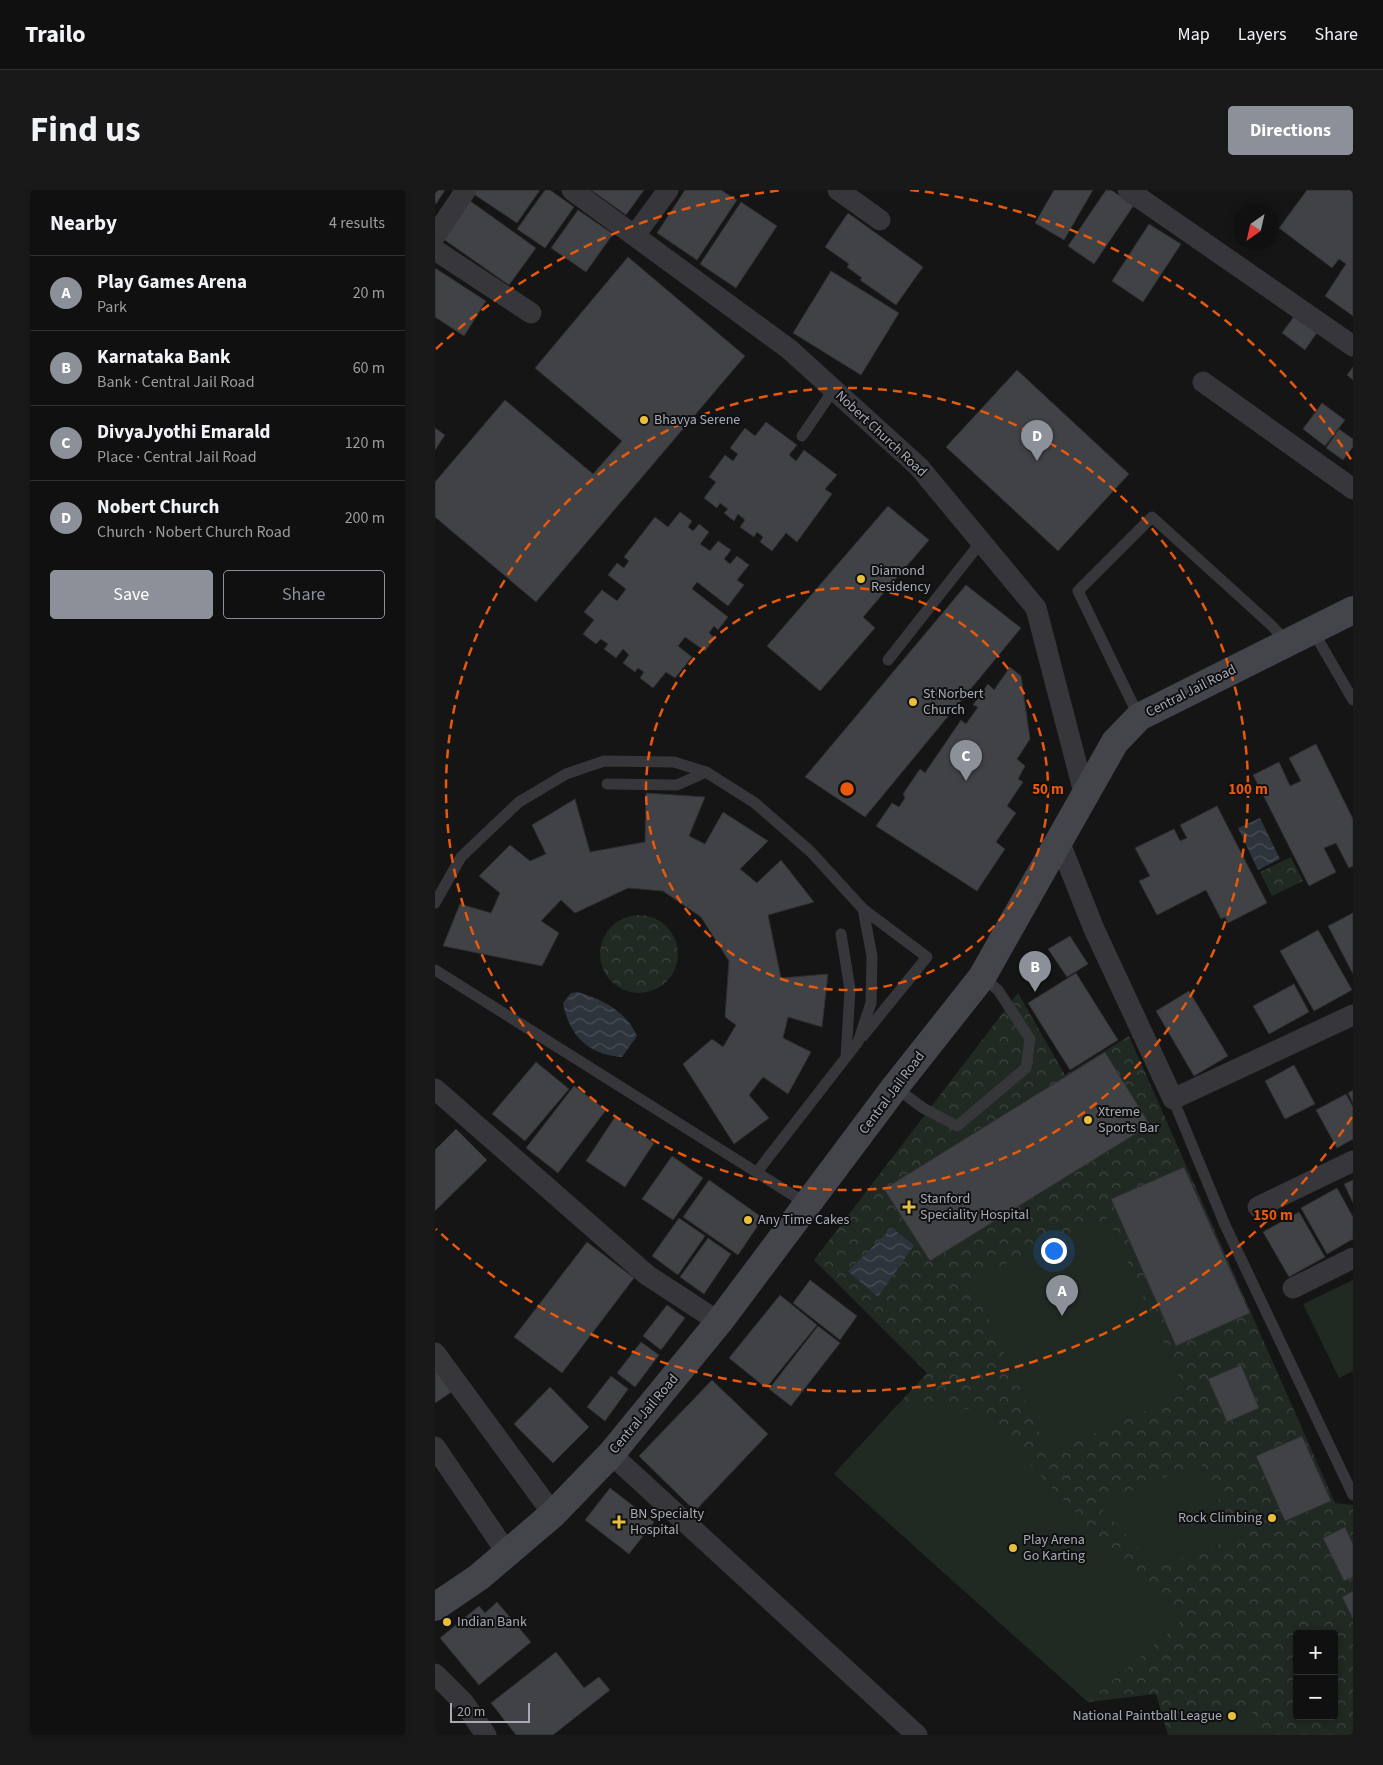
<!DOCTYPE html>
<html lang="en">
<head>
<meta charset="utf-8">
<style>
  :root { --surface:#101010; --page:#191919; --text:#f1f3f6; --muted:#9c9d9f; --line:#303030; --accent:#8c9099 }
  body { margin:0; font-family:"Source Sans 3",sans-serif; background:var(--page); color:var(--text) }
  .controls { position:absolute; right:15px; bottom:15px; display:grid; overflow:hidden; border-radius:5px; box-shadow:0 2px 8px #0003 }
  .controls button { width:45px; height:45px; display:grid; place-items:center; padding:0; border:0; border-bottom:1px solid var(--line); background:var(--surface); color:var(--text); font:25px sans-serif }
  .compass { position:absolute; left:798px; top:15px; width:45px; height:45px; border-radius:50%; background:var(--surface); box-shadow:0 2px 8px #0003; rotate:214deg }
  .scale { position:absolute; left:15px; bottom:12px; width:80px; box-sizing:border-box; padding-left:5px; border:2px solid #a7aab6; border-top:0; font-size:14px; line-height:18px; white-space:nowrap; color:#a7aab6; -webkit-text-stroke:4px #101011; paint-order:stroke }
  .you { position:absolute; left:618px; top:1060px; width:18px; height:18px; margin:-12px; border:4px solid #fff; border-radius:50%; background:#1a73e8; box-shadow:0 0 0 8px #1a73e833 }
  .badge { display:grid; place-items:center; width:32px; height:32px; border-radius:50%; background:var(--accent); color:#fff; font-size:16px; font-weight:700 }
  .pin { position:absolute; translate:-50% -41px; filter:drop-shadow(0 1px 2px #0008) }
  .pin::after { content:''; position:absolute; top:26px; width:18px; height:15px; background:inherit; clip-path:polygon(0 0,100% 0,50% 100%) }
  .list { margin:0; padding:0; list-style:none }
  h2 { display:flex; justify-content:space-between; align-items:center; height:65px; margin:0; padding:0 20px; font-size:21px }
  h2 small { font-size:16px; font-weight:400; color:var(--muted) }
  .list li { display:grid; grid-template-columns:32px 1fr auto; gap:15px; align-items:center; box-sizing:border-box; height:75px; padding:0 20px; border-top:1px solid var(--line) }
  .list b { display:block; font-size:19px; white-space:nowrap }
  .list p { margin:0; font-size:16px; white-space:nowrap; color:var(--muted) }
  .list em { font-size:16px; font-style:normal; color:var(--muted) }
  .actions { display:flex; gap:10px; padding:15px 20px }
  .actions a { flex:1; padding:11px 0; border:1px solid var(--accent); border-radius:5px; text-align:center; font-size:18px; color:var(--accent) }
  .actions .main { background:var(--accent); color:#fff }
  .map { position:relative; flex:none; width:918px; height:1545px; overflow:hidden; border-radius:5px }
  header { display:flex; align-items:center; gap:30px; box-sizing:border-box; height:70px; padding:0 25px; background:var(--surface); border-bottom:1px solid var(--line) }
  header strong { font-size:24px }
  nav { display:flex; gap:28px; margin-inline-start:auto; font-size:18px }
  .intro { display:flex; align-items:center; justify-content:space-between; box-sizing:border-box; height:120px; padding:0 30px }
  h1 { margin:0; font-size:35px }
  .button { padding:12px 22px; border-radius:5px; background:var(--accent); color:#fff; font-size:18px; font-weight:700 }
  main { display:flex; gap:30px; padding:0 30px }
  aside { flex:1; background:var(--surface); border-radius:5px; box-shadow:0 2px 8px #0003 }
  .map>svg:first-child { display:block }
</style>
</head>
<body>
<header>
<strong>Trailo</strong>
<nav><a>Map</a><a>Layers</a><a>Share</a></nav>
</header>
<div class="intro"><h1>Find us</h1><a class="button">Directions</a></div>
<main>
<aside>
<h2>Nearby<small>4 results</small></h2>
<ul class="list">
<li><span class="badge">A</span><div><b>Play Games Arena</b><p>Park</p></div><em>20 m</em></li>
<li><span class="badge">B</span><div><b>Karnataka Bank</b><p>Bank · Central Jail Road</p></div><em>60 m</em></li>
<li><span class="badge">C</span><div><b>DivyaJyothi Emarald</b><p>Place · Central Jail Road</p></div><em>120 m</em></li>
<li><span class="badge">D</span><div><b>Nobert Church</b><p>Church · Nobert Church Road</p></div><em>200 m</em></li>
</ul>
<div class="actions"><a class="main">Save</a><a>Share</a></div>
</aside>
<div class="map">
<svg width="918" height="1545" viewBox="0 0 918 1545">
  <defs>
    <pattern id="forest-crowns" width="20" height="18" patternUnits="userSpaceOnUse" patternTransform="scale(1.25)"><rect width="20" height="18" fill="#212923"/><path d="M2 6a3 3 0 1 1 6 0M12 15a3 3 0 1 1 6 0" fill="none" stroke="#3e4541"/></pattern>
    <pattern id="water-waves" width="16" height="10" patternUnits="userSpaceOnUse" patternTransform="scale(1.25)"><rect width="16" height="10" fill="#2e343c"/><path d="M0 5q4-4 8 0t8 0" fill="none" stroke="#494f56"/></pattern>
  </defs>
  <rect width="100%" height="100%" fill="#151516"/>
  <!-- forest -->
  <g fill="url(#forest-crowns)" fill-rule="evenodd">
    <path d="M856,667L868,691L837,706L825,682Z"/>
    <circle cx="204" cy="764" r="39"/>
    <path d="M583,803L630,885L694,846L900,1313L918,1315V1545H733L721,1504L653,1512L399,1284L492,1183L379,1070ZM862,1444H899V1526H862Z"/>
  </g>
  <!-- garden -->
  <g fill="#212923">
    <path d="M673,1028L751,1203L614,1263L536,1089Z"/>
    <path d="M918,1090V1181L904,1188L868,1114Z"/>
    <path d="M463,1214L543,1220L745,1433L653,1512L399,1284Z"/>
    <path d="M766,1273L802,1348L722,1377L662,1314Z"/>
    <path d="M815,1514L824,1545H740L738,1537Z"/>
  </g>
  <!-- water -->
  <g fill="url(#water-waves)">
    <path d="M825,628L845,669L823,680L803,638Z"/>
    <path d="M143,802C168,810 191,821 202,846L187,867C154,865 134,846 128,813L136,803Z"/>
    <path d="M457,1038L479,1055L443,1107L413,1081Z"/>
  </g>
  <!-- building -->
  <g fill="#414246" stroke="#2f2f32">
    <path d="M0,0H10L1,14L0,13Z"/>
    <path d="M39,0H105L82,33L37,3Z"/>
    <path d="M110,0H115L139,17L110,58L82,39Z"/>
    <path d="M156,0H209L191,25Z"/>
    <path d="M250,0H286L302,10L262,70L222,43Z"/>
    <path d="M619,0H658L629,50L600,33Z"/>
    <path d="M671,0H676L699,15L659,74L633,56Z"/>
    <path d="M872,0H918V126L890,106L911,74L904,69L897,78L844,38Z"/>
    <path d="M31,8L101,58L74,95L4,46Z"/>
    <path d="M306,12L342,36L301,98L265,74Z"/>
    <path d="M143,20L178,44L151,82L116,58Z"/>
    <path d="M413,23L488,77L461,115L425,90L427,88L412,77L414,74L390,57Z"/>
    <path d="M714,34L746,54L708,112L677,91Z"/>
    <path d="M193,67L310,166L101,412L0,327V292L70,210L158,284L187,251L100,178Z"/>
    <path d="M0,78L51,111L29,146L0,127Z"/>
    <path d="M396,81L464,123L426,185L358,143Z"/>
    <path d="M860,125L883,141L870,160L847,143Z"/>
    <path d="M918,177V190L912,185Z"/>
    <path d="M582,180L694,284L623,361L511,257Z"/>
    <path d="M887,213L910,230L890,256L868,239Z"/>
    <path d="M331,232L362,255L354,265L361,271L369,260L402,285L390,299L397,304L362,352L351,343L337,361L325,352L328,347L322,342L319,347L305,337L310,330L303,324L299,331L289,323L293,319L285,313L282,318L269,308L281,292L274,287L290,265L298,271L303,264L295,258L310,238L320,246Z"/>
    <path d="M0,238L10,245L0,260Z"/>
    <path d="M904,239L918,249V257L908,270L891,258Z"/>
    <path d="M453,316L494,350L428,427L440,438L385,501L332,456Z"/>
    <path d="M245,322L257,331L253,337L258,341L264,334L274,342L265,354L275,361L283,351L296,360L289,369L295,374L302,366L314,375L302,390L309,395L293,416L262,392L257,399L293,427L283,440L279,436L274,443L280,448L270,461L250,447L243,456L257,467L240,488L231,482L218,498L205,488L209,482L203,478L200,482L188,473L194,465L188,459L181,468L169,459L173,454L166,449L161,454L148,444L159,430L149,422L167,400L182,411L191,399L173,385L182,373L189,378L194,371L189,367L220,327L233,337Z"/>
    <path d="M531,395L586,438L430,627L370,587Z"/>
    <path d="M575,477L586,486L595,549L582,569L590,576L583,589L588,592L572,616L581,623L561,652L570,659L542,701L441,636L457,613L464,617L470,608L468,604L485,579L490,583L526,530L531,534L543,517L538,515L553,494L559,500Z"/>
    <path d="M881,554L918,629V676L914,678L901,653L889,658L901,682L874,696L818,585L844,572L855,596L866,591L854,568Z"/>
    <path d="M211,603L270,607L254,646L270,654L288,622L333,651L305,679L322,693L346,670L379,712L333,725L346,788L393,784L387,837L353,827L348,848L376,862L353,904L328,887L314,905L334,928L299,954L248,874L277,849L288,857L301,835L290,827L294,771L266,727L228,701L193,698L140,723L126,710L106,731L124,743L107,776L8,756L25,714L56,723L65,703L44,686L75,655L95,671L111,664L97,635L140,609L155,662L210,652Z"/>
    <path d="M782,616L832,713L793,733L790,727L786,729L771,700L722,725L704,691L715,686L700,658L739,639L745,651L752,648L745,635Z"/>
    <path d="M918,723V784L893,736Z"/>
    <path d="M883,740L917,800L879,821L845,761Z"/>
    <path d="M635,746L653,774L632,787L613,759Z"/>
    <path d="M641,783L683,850L635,880L593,813Z"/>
    <path d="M859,794L874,822L834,844L818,816Z"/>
    <path d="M754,801L793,866L759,886L721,821Z"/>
    <path d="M670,862L715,935L495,1071L449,999Z"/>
    <path d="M101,872L134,899L90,951L57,924Z"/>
    <path d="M859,875L880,914L850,929L830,891Z"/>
    <path d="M139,896L171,920L123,983L91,958Z"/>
    <path d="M918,900V913L913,903Z"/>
    <path d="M911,904L918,917V949L902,958L881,920Z"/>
    <path d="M180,927L219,953L190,997L151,971Z"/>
    <path d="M21,939L52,970L0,1021V960Z"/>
    <path d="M237,966L268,988L238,1030L207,1009Z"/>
    <path d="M749,977L815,1123L741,1156L676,1009Z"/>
    <path d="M274,990L328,1028L303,1065L248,1027Z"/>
    <path d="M918,990V1013L909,994Z"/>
    <path d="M902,998L918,1027V1049L892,1064L866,1018Z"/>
    <path d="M864,1022L890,1067L854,1087L828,1042Z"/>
    <path d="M244,1028L270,1046L243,1085L217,1066Z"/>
    <path d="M273,1048L296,1064L269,1104L245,1087Z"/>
    <path d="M152,1052L199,1088L127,1183L79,1147Z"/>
    <path d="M375,1090L422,1126L405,1150L358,1113Z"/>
    <path d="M345,1105L382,1135L331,1198L294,1168Z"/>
    <path d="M232,1115L250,1128L226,1160L208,1146Z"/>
    <path d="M383,1136L405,1153L356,1216L334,1199Z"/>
    <path d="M206,1152L224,1165L200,1197L182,1183Z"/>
    <path d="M0,1173L18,1201L0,1213Z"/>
    <path d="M806,1175L824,1218L792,1232L773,1189Z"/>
    <path d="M176,1186L193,1199L170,1231L152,1217Z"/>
    <path d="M277,1190L333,1244L260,1321L204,1266Z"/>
    <path d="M115,1197L154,1237L118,1273L79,1234Z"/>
    <path d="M867,1246L896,1311L850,1331L821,1266Z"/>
    <path d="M175,1298L219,1332L194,1364L150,1330Z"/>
    <path d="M910,1337L918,1354V1387L909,1391L888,1348Z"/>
    <path d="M918,1401V1429L907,1407Z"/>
    <path d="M62,1412L96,1452L44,1495L5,1448L44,1416L50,1423Z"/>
    <path d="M121,1462L149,1498L164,1487L175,1500L118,1545H81L56,1513Z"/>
  </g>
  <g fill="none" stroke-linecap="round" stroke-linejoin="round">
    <!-- service -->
    <g stroke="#36363b" stroke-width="11">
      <path d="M367,246L399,199"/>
      <path d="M878,441L918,510"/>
      <path d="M453,470L546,352"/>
      <path d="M704,527L643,401L717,327L835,434L853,453"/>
      <path d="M172,594L242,595L271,582"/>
      <path d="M0,713L26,667L84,612L131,584L169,571L239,572L271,582L320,613L376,662L428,719L437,766L436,813L423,852L322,982"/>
      <path d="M428,719L492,767L428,846"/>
      <path d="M406,744L415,799L411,867"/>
      <path d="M0,780L372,1014"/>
      <path d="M460,897L488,918L522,936L591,878L595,849L563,800L547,787"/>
      <path d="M738,909L790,1035L918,1305"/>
    </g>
    <!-- minor -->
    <g stroke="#36363b" stroke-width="21">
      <path d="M137,0L354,159L484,277L601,418L649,603"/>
      <path d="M403,0L445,30"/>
      <path d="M693,0L918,156"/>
      <path d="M200,45L233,0"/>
      <path d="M0,46L31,0"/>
      <path d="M0,60L96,123"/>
      <path d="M768,192L918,299"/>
      <path d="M624,651L659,739L738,909L918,825"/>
      <path d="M0,899L212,1085L284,1132"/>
      <path d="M823,1017L918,971"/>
      <path d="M858,1098L918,1068"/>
      <path d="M0,1163L118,1324"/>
      <path d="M0,1257L72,1363"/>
      <path d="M176,1264L482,1545"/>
      <path d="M0,1484L29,1513L51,1545"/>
    </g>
    <!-- secondary -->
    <path stroke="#44454b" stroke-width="28" d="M0,1417L44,1387L118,1324L176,1264L284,1132L460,897L547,787L680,552L704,527L918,420"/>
  </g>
  <!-- distance rings -->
  <g fill="none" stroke="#e8590c" stroke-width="2.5" stroke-dasharray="9 6">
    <circle cx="412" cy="599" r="201"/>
    <circle cx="412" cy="599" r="401"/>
    <path d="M917 927A602 602 0 0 1 1 1039M1 159A602 602 0 0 1 349 0M475 0A602 602 0 0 1 917 271"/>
  </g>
  <!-- markers -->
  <g fill="#e8bf3c" stroke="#101011" stroke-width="2">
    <circle cx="209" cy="230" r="5"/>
    <circle cx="426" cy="389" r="5"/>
    <circle cx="478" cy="512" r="5"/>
    <circle cx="653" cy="930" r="5"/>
    <path d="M471.5 1009.5h5v5h5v5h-5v5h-5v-5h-5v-5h5z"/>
    <circle cx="313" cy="1030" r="5"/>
    <circle cx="837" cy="1328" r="5"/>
    <path d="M181.5 1324.5h5v5h5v5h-5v5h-5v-5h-5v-5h5z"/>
    <circle cx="578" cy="1358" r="5"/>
    <circle cx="12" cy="1432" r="5"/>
    <circle cx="797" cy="1526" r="5"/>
  </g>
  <g text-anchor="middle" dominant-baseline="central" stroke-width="4" stroke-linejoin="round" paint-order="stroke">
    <!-- poi labels -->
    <g font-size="14" fill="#a7aab6" stroke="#101011" text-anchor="start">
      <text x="219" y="230">Bhavya Serene</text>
      <text x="436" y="381">Diamond<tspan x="436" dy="16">Residency</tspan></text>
      <text x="488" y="504">St Norbert<tspan x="488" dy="16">Church</tspan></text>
      <text x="663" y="922">Xtreme<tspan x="663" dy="16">Sports Bar</tspan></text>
      <text x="485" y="1009">Stanford<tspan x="485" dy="16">Speciality Hospital</tspan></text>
      <text x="323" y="1030">Any Time Cakes</text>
      <text x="195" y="1324">BN Specialty<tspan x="195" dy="16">Hospital</tspan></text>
      <text x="827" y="1328" text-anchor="end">Rock Climbing</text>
      <text x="588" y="1350">Play Arena<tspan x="588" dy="16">Go Karting</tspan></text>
      <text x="22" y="1432">Indian Bank</text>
      <text x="787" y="1526" text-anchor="end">National Paintball League</text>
    </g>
    <!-- street labels -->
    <g font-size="14" fill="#a7aab6" stroke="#101011">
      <text transform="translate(446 244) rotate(43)">Nobert Church Road</text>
      <text transform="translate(756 501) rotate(-27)">Central Jail Road</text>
      <text transform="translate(457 903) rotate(-53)">Central Jail Road</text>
      <text transform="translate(209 1224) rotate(-50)">Central Jail Road</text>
    </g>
  </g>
  <circle cx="412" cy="599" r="8" fill="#e8590c" stroke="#101011" stroke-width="2.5"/>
  <g font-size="15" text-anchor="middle" font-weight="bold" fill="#e8590c" stroke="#101011" stroke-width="4" stroke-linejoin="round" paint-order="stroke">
    <text x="613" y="604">50 m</text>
    <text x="813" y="604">100 m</text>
    <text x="838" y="1030">150 m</text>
  </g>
</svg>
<div class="controls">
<button>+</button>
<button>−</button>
</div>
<svg class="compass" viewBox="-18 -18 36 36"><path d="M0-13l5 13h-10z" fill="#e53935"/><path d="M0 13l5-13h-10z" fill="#9c9d9f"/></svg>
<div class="scale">20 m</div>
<div class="you"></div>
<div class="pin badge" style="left:627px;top:1126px">A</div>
<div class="pin badge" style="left:600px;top:802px">B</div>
<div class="pin badge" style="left:531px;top:591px">C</div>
<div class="pin badge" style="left:602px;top:271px">D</div>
</div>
</main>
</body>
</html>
